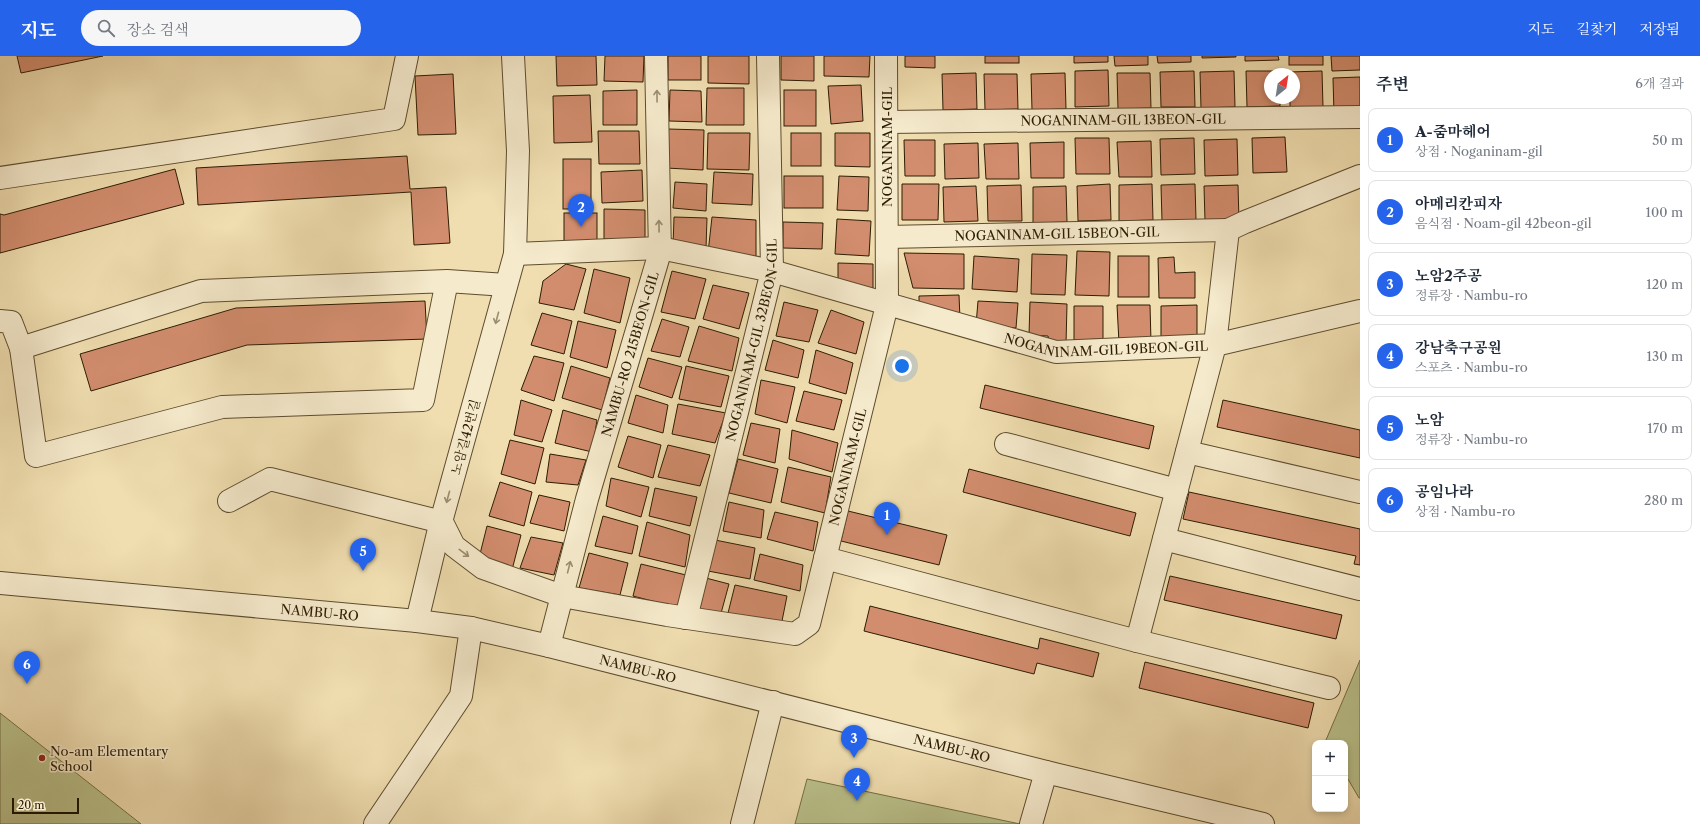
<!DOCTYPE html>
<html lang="ko">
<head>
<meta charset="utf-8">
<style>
  :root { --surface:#fff; --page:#f6f6f7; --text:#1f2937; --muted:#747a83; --line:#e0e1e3; --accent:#2563eb }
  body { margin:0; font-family:"Libre Caslon Text","Noto Serif KR",serif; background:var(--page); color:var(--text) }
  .controls { position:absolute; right:12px; bottom:12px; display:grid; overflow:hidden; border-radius:8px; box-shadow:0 2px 6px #0003 }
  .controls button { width:36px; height:36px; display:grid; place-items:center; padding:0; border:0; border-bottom:1px solid var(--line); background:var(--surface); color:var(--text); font:20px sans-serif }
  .compass { position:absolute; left:1264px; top:12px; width:36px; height:36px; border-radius:50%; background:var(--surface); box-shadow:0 2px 6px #0003; rotate:30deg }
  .scale { position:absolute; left:12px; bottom:10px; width:67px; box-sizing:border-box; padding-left:4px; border:2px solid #2d1c02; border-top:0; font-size:11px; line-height:14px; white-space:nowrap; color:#2d1c02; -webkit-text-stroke:3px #f5eacc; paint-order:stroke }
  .you { position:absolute; left:902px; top:310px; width:14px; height:14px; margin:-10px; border:3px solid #fff; border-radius:50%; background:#1a73e8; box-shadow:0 0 0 6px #1a73e833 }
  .badge { display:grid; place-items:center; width:26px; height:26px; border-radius:50%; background:var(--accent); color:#fff; font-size:13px; font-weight:700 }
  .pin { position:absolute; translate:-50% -33px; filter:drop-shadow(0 1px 2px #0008) }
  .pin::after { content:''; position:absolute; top:21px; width:14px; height:12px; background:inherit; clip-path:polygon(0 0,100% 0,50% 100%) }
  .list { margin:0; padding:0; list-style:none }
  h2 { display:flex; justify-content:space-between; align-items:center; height:52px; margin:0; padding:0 16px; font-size:17px }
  h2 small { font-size:13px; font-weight:400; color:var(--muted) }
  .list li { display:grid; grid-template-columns:26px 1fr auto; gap:12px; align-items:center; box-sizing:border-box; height:64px; margin:0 8px 8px; padding:0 8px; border:1px solid var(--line); border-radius:8px }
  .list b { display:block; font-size:15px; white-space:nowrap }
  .list p { margin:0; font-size:13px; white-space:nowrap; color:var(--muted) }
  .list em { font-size:13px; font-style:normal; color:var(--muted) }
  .icon { flex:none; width:22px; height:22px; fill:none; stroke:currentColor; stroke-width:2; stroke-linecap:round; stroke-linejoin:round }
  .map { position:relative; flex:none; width:1360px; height:768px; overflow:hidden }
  header { display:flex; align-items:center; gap:24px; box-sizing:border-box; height:56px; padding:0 20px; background:var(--accent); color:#fff }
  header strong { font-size:19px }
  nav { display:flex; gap:22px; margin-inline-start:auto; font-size:14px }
  .search { width:280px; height:36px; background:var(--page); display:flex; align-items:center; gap:10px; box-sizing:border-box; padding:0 14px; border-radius:22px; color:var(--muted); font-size:15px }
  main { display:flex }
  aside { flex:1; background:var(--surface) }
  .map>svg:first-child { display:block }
</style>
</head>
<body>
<header>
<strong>지도</strong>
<div class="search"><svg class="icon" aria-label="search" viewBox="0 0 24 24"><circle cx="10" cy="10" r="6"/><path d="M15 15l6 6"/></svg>장소 검색</div>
<nav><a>지도</a><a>길찾기</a><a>저장됨</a></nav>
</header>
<main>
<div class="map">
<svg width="1360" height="768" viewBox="0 0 1360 768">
  <rect width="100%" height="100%" fill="#f0deb0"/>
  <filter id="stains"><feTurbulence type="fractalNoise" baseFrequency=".005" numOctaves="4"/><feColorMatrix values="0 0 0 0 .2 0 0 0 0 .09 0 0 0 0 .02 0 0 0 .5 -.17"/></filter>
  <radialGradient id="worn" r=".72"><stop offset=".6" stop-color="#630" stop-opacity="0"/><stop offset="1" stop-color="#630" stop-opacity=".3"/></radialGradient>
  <!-- green -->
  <g fill="#bac18b" stroke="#746e46">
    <path d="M1360,604V742H1359L1345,718V687H1328L1326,684Z"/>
    <path d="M0,657L141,768H0Z"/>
    <path d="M807,723L1020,768H795Z"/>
  </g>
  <!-- building -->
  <g fill="#d28d6e" stroke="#2d1c02">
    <path d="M17,0H103L21,17Z"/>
    <path d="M556,0H596L597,29L557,30Z"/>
    <path d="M605,0H644L643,26L604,25Z"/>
    <rect x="668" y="0" width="33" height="24"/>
    <path d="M708,0H749V28L708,27Z"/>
    <path d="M781,0H814V25L781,24Z"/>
    <path d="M824,0H870L869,21L824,20Z"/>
    <path d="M905,0H935V12L905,11Z"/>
    <rect x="985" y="0" width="34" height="7"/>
    <path d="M1074,0H1108V6L1074,7Z"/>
    <path d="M1114,0H1148V9L1115,10Z"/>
    <path d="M1157,0H1191V6L1158,7Z"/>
    <path d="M1202,0H1236V1L1202,2Z"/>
    <path d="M1245,0H1278L1279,4L1245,5Z"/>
    <rect x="1289" y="0" width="34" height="9"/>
    <path d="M1331,0H1360V14L1332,15Z"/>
    <path d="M1108,14L1109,50L1075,51V15Z"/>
    <path d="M1194,15L1195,51H1161L1160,16Z"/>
    <path d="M1234,15L1235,51L1201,52L1200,16Z"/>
    <path d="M1246,15H1280V18H1270V42H1280V50L1247,51Z"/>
    <path d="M1322,15L1323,51H1290V42H1294V18H1289V16Z"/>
    <path d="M976,17L977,53L943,54L942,18Z"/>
    <path d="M1065,17L1066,53L1032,54L1031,18Z"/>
    <path d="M1117,17H1150L1151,52L1118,53Z"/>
    <path d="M453,18L456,78L418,79L415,20Z"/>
    <path d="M984,18H1017L1018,53L985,54Z"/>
    <path d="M1360,21V57L1334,58L1333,22Z"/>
    <path d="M861,29L863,65L831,68L828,30Z"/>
    <path d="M707,32H744V69H706Z"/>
    <path d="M637,34V69H603V35Z"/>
    <path d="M670,34L701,35L702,66L669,65Z"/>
    <rect x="784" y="34" width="32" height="36"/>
    <path d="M590,39L592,86L554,87L553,40Z"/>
    <path d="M668,73L704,74L703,114L666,112Z"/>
    <path d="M598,75H639L640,108H599Z"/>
    <path d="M708,77H750L749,114L707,113Z"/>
    <rect x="791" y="77" width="30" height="33"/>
    <path d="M835,77H870V111L835,110Z"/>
    <path d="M1285,81L1287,116L1253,117L1252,82Z"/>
    <path d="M1075,82H1109L1110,118H1076Z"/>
    <path d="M1194,82L1195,118L1161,119L1160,83Z"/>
    <path d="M1237,83L1238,119L1205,120L1204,84Z"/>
    <path d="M904,84H935V120H905Z"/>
    <path d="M1151,85L1152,121H1119L1117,86Z"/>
    <path d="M1064,86V122H1031L1030,87Z"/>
    <path d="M978,87L979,122L945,123L944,88Z"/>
    <path d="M1018,87L1019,123H986L984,88Z"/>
    <path d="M407,100L410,133L446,131L450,187L414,189L411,136L198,149L196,112Z"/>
    <rect x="563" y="103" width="28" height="50"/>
    <path d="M175,113L184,148L0,197V158L4,159Z"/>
    <path d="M642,114L643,145L602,147L601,116Z"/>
    <path d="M714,116L753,118L752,149L712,147Z"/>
    <rect x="784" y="120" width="39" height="32"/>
    <path d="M839,120L869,121L868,155L837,154Z"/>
    <path d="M675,126L707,128L706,155L673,152Z"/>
    <path d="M902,128H939L938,164H902Z"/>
    <path d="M1110,128L1111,164L1078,165L1077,130Z"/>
    <path d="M1152,128L1153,164L1119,165V129Z"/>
    <path d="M1195,128L1196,164L1162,165L1161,129Z"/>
    <path d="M1021,129L1022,165H988L987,130Z"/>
    <path d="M1238,129L1239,165H1205L1204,130Z"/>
    <path d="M976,130L978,165L944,166L943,131Z"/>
    <path d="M1066,130L1067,166L1033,167V131Z"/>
    <path d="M604,153L645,154V184L604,183Z"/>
    <rect x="564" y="157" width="33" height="29"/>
    <path d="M674,161L707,162L706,192L673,191Z"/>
    <path d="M712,161L756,164V203L708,197Z"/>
    <path d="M837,163L871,165L869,200L835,198Z"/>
    <path d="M783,166L823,167L822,193L783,192Z"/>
    <path d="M1077,195L1110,196L1109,240L1075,239Z"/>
    <path d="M904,197L964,198V233L913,232Z"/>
    <path d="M1032,198L1067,199L1065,239L1031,238Z"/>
    <path d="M974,200L1019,203L1017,236L972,233Z"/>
    <rect x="1118" y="200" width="31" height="41"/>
    <path d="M1174,201L1175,217L1195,216V242H1159L1158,202Z"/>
    <path d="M838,207L873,208V232H838Z"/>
    <path d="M566,208L586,213L574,254L539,247L543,225Z"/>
    <path d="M594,213L630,222L620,267L584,257Z"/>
    <path d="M672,215L706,223L695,263L661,256Z"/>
    <path d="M713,229L749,237L739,273L703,263Z"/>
    <path d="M959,239L960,263L919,251V240Z"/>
    <path d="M425,245L427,283L247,289L91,335L80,298L236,252Z"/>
    <path d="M978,245L1018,247L1016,272L976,269Z"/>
    <path d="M784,246L818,254L809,286L776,280Z"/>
    <path d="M1030,246L1067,248L1066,288L1050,287L1048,280L1029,279Z"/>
    <path d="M1117,249H1150L1151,286L1119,287Z"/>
    <path d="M1197,249V285H1161V250Z"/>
    <path d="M1074,250H1103V283L1074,284Z"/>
    <path d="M831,254L864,266L856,298L818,287Z"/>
    <path d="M542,257L572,265L564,298L531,289Z"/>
    <path d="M662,263L689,271L680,301L651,295Z"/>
    <path d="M578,265L616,274L607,312L570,301Z"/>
    <path d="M699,270L739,282L732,315L688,305Z"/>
    <path d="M773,284L804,294L798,322L765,314Z"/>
    <path d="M816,294L853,307L846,338L809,327Z"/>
    <path d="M534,300L564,307L554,345L521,334Z"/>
    <path d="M648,302L682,311L672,342L639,331Z"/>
    <path d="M571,310L610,322L602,354L562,342Z"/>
    <path d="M686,310L729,320L721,351L679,343Z"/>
    <path d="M761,324L795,331L787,367L755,358Z"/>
    <path d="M985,329L1154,370L1149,393L980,352Z"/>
    <path d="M804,335L842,344L834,374L796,365Z"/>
    <path d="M636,339L668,349L663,377L628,367Z"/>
    <path d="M521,344L552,354L542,386L514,379Z"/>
    <path d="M1223,344L1360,374V402L1217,371Z"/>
    <path d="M678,348L726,357L715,387L672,378Z"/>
    <path d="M563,354L597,364L592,396L555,387Z"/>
    <path d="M751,367L780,373L775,407L743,399Z"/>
    <path d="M792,374L838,387L832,416L789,403Z"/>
    <path d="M628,380L661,389L653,422L618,411Z"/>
    <path d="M510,384L544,392L535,428L501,418Z"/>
    <path d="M668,389L710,399L700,430L658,421Z"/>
    <path d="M550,398L586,404L578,429L546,426Z"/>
    <path d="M738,403L778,413L771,447L729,437Z"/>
    <path d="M788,411L831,421L825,457L781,446Z"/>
    <path d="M969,413L1136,457L1130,480L963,436Z"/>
    <path d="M611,422L649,431L641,461L606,450Z"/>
    <path d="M500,426L532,436L524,470L489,460Z"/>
    <path d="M655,432L697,441L690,470L649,460Z"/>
    <path d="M1189,436L1360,473V509L1354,508L1356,500L1183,463Z"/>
    <path d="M539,439L570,446L564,475L530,467Z"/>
    <path d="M729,446L764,454L761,482L723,475Z"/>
    <path d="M848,455L947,479L939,509L841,485Z"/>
    <path d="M775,456L818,466L813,495L767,483Z"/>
    <path d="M603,460L638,470L632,498L595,490Z"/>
    <path d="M647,466L690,479L685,511L639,500Z"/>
    <path d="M487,470L521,479L512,514L479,502Z"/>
    <path d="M531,481L563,487L554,519L520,512Z"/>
    <path d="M715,484L755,492L750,523L708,515Z"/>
    <path d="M589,497L628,507L620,539L579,532Z"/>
    <path d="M760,498L803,509L800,535L754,524Z"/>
    <path d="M641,508L686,519L679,552L633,540Z"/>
    <path d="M1170,520L1342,559L1336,583L1164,544Z"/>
    <path d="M702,521L729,528L720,561L703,556L695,547Z"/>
    <path d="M735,529L787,540L781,570L727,561Z"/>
    <path d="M870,550L1038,593L1040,582L1099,597L1093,621L1037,607L1034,618L864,575Z"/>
    <path d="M1145,606L1314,647L1308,672L1139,632Z"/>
  </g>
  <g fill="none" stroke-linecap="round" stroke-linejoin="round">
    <defs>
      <g id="minor">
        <path id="s1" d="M887,66L1360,61"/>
        <path d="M0,122L394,63L407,0"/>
        <path id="s2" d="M887,181L1228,174"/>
        <path id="s3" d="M515,198L660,192L772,215L1056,296L1215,289L1228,174L1245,166L1360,120"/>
        <path d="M447,225L423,344L222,351L36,400L21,292L201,235L447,225L506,229"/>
        <path d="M0,265L11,266L21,292"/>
        <path d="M1006,388L1177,434"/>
        <path d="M1187,396L1360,436"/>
        <path id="s4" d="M229,445L270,423L442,466L454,490L483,512L562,540L667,559L795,578L809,568L887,249L886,0"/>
        <path d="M1164,483L1360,533"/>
        <path d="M825,502L1137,585L1329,632"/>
        <path id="s5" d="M0,527L417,565L471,572L549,590L1046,716L1263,768"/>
        <path id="s6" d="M686,562L772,215L768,0"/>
        <path d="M417,565L439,473L515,198L518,95L513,0"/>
        <path d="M1137,585L1215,289L1360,255"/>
        <path id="s7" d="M549,590L587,443L660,196L656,0"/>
        <path d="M375,768L461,640L471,572"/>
        <path d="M742,768L773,646"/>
        <path d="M1031,768L1046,716"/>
      </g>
    </defs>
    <!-- minor casing -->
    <use href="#minor" stroke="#5e4c2e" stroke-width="24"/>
    <!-- minor -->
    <use href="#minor" stroke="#f5eacc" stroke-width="22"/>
  </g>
  <!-- one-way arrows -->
  <defs><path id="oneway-shaft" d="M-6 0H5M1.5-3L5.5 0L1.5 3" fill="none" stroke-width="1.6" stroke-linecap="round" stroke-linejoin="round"/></defs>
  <g stroke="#9b8d71">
    <use href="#oneway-shaft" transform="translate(657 40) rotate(-91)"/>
    <use href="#oneway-shaft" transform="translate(659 170) rotate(-91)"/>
    <use href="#oneway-shaft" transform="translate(497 262) rotate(105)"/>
    <use href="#oneway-shaft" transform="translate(448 441) rotate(105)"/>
    <use href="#oneway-shaft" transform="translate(464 497) rotate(37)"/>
    <use href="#oneway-shaft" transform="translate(569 511) rotate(-76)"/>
  </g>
  <!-- markers -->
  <circle fill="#8f2418" stroke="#f5eacc" stroke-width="1.5" cx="42" cy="702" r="4"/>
  <g text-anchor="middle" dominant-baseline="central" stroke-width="3" stroke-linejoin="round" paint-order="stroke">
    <!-- street labels -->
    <g font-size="13" fill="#2d1c02" stroke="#f5eacc">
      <text stroke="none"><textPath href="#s1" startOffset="236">NOGANINAM-GIL 13BEON-GIL</textPath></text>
      <text transform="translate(887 91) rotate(-90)">NOGANINAM-GIL</text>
      <text stroke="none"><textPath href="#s2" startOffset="170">NOGANINAM-GIL 15BEON-GIL</textPath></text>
      <text stroke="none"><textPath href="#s6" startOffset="286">NOGANINAM-GIL 32BEON-GIL</textPath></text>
      <text stroke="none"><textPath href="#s3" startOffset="604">NOGANINAM-GIL 19BEON-GIL</textPath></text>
      <text stroke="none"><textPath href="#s7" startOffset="303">NAMBU-RO 215BEON-GIL</textPath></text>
      <text transform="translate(465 381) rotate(-75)">노암길42번길</text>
      <text stroke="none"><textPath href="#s4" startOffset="786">NOGANINAM-GIL</textPath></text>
      <text stroke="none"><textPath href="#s5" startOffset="321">NAMBU-RO</textPath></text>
      <text stroke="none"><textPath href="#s5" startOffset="645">NAMBU-RO</textPath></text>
      <text stroke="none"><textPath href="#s5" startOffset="969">NAMBU-RO</textPath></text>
    </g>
    <!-- poi labels -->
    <g font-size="13" fill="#2d1c02" stroke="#f5eacc" text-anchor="start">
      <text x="50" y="695">No-am Elementary<tspan x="50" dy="15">School</tspan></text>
    </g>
  </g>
  <rect width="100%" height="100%" filter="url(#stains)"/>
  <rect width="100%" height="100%" fill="url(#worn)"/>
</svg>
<div class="controls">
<button>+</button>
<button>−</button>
</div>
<svg class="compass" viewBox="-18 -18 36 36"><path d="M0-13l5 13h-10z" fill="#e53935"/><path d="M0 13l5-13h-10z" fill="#747a83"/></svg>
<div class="scale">20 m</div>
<div class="you"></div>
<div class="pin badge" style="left:887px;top:479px">1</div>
<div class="pin badge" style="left:581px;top:171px">2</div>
<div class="pin badge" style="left:854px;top:702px">3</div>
<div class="pin badge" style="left:857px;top:745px">4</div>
<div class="pin badge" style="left:363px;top:515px">5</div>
<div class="pin badge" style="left:27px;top:628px">6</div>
</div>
<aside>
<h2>주변<small>6개 결과</small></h2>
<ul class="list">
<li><span class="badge">1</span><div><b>A-줌마헤어</b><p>상점 · Noganinam-gil</p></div><em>50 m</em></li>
<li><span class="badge">2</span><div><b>아메리칸피자</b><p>음식점 · Noam-gil 42beon-gil</p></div><em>100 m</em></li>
<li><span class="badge">3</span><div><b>노암2주공</b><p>정류장 · Nambu-ro</p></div><em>120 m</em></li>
<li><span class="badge">4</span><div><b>강남축구공원</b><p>스포츠 · Nambu-ro</p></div><em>130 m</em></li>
<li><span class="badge">5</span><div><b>노암</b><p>정류장 · Nambu-ro</p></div><em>170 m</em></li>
<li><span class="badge">6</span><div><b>공임나라</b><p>상점 · Nambu-ro</p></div><em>280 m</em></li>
</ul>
</aside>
</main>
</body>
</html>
